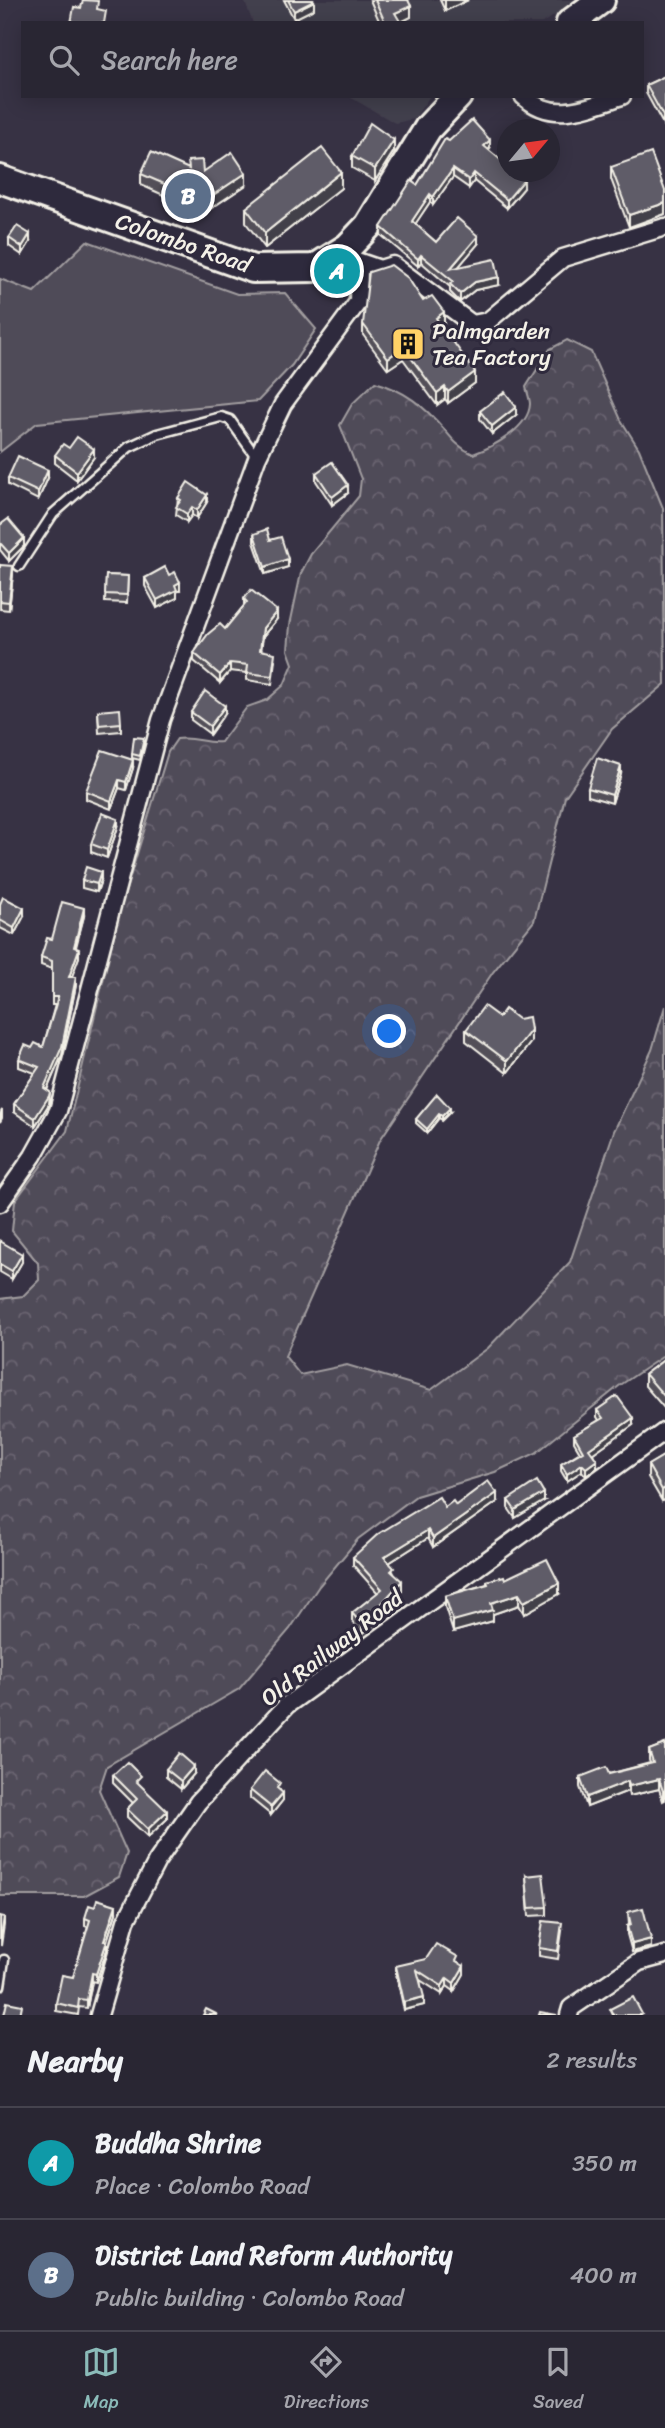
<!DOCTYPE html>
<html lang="en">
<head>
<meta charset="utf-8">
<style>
  :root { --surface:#292633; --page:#35323f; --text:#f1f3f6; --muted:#a5a5ac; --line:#45434e; --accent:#8bbbb9 }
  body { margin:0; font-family:Sriracha,sans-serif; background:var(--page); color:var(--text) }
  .compass { position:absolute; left:497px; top:119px; width:63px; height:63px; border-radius:50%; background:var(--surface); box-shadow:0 4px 18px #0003; rotate:61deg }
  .you { position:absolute; left:390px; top:1032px; width:24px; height:24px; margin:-18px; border:5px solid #fff; border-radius:50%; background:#1a73e8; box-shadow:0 0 0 10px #1a73e833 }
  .badge { display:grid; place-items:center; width:46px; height:46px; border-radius:50%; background:var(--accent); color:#fff; font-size:23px; font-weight:700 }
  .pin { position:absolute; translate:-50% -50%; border:4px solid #fff; box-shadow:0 2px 7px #0006 }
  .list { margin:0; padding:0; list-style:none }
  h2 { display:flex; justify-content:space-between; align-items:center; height:91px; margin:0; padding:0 28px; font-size:30px }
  h2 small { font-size:23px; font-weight:400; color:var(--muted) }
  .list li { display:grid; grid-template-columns:46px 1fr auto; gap:21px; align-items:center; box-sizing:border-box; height:112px; padding:0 28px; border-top:2px solid var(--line) }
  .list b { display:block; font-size:26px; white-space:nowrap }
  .list p { margin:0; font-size:23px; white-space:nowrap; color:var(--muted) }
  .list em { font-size:23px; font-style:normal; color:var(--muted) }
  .icon { flex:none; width:38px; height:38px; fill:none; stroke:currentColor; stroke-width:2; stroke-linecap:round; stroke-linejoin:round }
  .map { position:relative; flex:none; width:665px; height:2015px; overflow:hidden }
  .search { position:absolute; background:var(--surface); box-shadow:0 4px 18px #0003; left:21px; right:21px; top:21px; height:77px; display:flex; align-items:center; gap:18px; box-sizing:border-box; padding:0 24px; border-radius:0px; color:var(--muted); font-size:26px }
  .sheet { height:315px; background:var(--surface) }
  nav { display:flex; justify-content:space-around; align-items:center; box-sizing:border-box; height:98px; border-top:2px solid var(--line); background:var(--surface); font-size:19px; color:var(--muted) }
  nav a { display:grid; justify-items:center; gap:4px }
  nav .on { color:var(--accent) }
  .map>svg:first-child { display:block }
</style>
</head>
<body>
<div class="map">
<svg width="665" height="2015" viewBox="0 0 665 2015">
  <defs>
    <pattern id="forest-crowns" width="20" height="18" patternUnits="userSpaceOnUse" patternTransform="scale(1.75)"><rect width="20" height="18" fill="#504b59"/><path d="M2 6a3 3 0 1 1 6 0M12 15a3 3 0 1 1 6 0" fill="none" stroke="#6a6571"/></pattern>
  </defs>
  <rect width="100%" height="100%" fill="#373244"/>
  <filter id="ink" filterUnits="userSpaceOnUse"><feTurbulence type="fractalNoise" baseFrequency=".0143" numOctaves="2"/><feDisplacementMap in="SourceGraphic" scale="14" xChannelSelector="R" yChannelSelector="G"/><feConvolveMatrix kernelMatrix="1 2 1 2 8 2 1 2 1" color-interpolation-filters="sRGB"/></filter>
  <g filter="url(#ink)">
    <!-- built -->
    <g fill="#433f4e">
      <path d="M244,0H581L542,23H253Z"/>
      <path d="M348,96H430L414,119L395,123Z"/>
    </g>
    <!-- green -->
    <path fill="#504b59" stroke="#a29ea0" stroke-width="2" d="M87,241L237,294L285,293L316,329L292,365L258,401L37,423L0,452V279L34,292Z"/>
    <!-- forest -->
    <path fill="url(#forest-crowns)" stroke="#a29ea0" stroke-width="2" d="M567,340L591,352L621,420L639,449L663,508L665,684L612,729L565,797L534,921L493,972L380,1140L285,1356L300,1375L347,1365L431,1390L488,1348L570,1262L614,1131L652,1050L665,1006V1355L619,1386L536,1453L495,1472L416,1496L358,1539L319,1586L290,1629L239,1689L107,1766L99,1790L127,1853L119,1877L84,1896H0V1299L23,1296L39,1280L38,1263L12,1231L15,1201L67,1131L120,910L168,752L177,739C193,736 205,744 221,742L247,707L267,700L284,685L293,664L288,650L290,625L301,573L311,554L359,496L361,479L340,425L352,404L375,382C404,390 424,406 444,429C453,440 459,448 473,454C493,447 529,428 530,404C530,399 527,392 526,387L550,349Z"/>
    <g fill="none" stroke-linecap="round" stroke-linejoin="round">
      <defs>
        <g id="service">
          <path d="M19,566L53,514L129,447L157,434L221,417L230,420L257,458"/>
          <path d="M0,1986L4,1960"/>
        </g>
        <g id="minor">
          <path d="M523,96C553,124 588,107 622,96"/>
          <path d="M354,260L380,269L393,265L472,324L488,321L563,258L665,227"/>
          <path d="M0,1203L33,1156L58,1111L161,720L257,458L283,404L358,302L359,270L348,247"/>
          <path d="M99,2015L126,1921L157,1861L198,1802L287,1705L665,1431"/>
          <path d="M569,2015L571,2008L639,1962L665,1955"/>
        </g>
        <g id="trunk">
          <path d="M570,23L601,0"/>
          <path d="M0,179L253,269L315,268L348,247L368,226L428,128L458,96"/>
        </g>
      </defs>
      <!-- service casing -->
      <use href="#service" stroke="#f4f1e8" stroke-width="13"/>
      <!-- minor casing -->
      <use href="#minor" stroke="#f4f1e8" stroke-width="21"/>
      <!-- trunk casing -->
      <use href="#trunk" stroke="#f4f1e8" stroke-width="32"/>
      <!-- service -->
      <use href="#service" stroke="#2f2a3d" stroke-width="8"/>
      <!-- minor -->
      <use href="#minor" stroke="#2f2a3d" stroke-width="16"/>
      <!-- trunk -->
      <use href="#trunk" stroke="#2f2a3d" stroke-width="26"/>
    </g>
    <!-- wall -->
    <g fill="#524f59" stroke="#f4f1e8" stroke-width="2">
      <path d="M284,0H313L314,9L294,19Z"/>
      <path d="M370,0H408L411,17L401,22V23H380Z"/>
      <path d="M440,0H468L445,11Z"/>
      <path d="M665,76L663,124L646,93V85Z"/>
      <path d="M449,141L490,148L488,150L524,188L507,208L474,181L469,188L453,177L433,205L430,202L415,224L436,242L478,244L458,267L499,285L475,290L460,302L450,292V287L421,262L418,266L381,235V227L417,185Z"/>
      <path d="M394,151L375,181L352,168V156Z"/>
      <path d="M611,167L665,191V214L629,227L611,179Z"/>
      <path d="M188,169L203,172L246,185L204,213L141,185V174Z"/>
      <path d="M341,188L265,248L246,223V208Z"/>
      <path d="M9,238L30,242L22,255L9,246Z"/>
      <path d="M423,301L444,324L441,326L475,383L448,403L445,399L437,405L403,359L388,369L363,335V324Z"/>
      <path d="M480,411L516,415L492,434L480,419Z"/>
      <path d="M69,448L94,457L77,480L55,463V455Z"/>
      <path d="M316,473L348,493L332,505L316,481Z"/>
      <path d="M8,478H48L38,500L8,485Z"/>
      <path d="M178,498L207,502L197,518L192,515L187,522L176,515Z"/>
      <path d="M0,525L24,546L9,561L0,550Z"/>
      <path d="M254,534L270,540L288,567L265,574L254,542Z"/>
      <path d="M0,565L13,574L9,610L0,609Z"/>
      <path d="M106,575L128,576L127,603L105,602Z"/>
      <path d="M169,575L180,590L177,592V598L157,608L145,586V578Z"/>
      <path d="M244,599L277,619L263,636L261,650L275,660L272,684L247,680V673L230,671L220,683L194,661V653L225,629L244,606Z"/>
      <path d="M98,711L121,723V731L99,733Z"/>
      <path d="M191,712L225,713L210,734L191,720Z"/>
      <path d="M144,742L140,760L132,758V754Z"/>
      <path d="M133,768L126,790L119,788L111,809L86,799V791Z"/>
      <path d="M621,774L612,803L588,796V788Z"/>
      <path d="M118,827L107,858L91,852V844Z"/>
      <path d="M82,880H101L97,892L82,888Z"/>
      <path d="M0,904L24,916L14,935L0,928Z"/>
      <path d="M84,916L75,948L79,957L71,977L76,985L62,1055L47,1090L50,1100L49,1104L35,1126L14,1112V1104L35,1073L19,1067V1059L32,1048L43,1047L55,1005H52V969L41,965V957L52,939Z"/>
      <path d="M466,1030L531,1042L507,1073L466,1041Z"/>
      <path d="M450,1112L442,1120L439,1118L427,1133L416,1123V1119Z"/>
      <path d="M0,1241L22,1262L12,1279L0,1272Z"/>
      <path d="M665,1359V1409L645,1386V1374Z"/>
      <path d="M597,1410L633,1425L593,1453L597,1467L586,1476L582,1471L567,1481L561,1471V1464L580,1452L574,1442V1435L599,1420L597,1417Z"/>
      <path d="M665,1455V1500L662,1501L648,1477V1465Z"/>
      <path d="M508,1500L544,1501L515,1518L508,1508Z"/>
      <path d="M497,1502L433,1547L428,1538L389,1563L402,1590L385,1609V1616L362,1634L352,1621V1613L378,1593L353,1565V1557L445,1507Z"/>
      <path d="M505,1579L559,1594L524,1614L519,1605L493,1614V1621L453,1632L445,1607V1596L487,1584V1581Z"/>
      <path d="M665,1744L663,1801L659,1789L629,1796L628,1791L587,1807L580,1787V1777L609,1774L650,1763L649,1760V1750Z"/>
      <path d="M166,1769L194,1774L181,1789L166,1777Z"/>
      <path d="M113,1775L140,1785L167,1819L148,1837L127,1817V1809L133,1803L113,1783Z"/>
      <path d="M250,1790H280L283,1800L271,1815L250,1798Z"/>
      <path d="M526,1876L547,1907V1915L529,1916Z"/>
      <path d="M628,1912L651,1947L632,1952L627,1934V1926L629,1925Z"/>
      <path d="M116,1913L107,1941V1949L96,1982L92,1981L87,2008L79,2007L78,2015L56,2011V2003L73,1977L88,1927L85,1926V1918Z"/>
      <path d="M562,1931L558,1959L539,1956V1948Z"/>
      <path d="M458,1962L464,1974L454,1991L447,1986L442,1994L420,1980L424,2005L404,2010L396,1974V1966Z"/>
    </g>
    <!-- shaded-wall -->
    <g fill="#424048" stroke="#f4f1e8" stroke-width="2">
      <path d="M445,0H468L445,11Z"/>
      <path d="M314,1V9L294,19V11Z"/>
      <path d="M411,6V17L399,23L395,13Z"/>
      <path d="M665,115V123L663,124V116Z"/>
      <path d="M394,140V151L375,181V169Z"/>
      <path d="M490,140V148L484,154V146Z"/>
      <path d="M453,169V177L433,205V197Z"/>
      <path d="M341,172V188L265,248V233Z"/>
      <path d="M246,173V185L204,213V201Z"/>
      <path d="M474,173V181L469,188V180Z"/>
      <path d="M524,180V188L507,208V200Z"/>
      <path d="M430,194V202L412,229V221Z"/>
      <path d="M665,203V214L629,227V215Z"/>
      <path d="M30,234V242L22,255V247Z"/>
      <path d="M478,236V244L450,277V269Z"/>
      <path d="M421,255V262L418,266V259Z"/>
      <path d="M345,269V273L337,279V275Z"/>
      <path d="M499,277V285L475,290L460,302V294L475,282Z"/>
      <path d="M444,312V324L436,330V318Z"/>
      <path d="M403,347V359L388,369V358Z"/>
      <path d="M475,372V383L448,403V392Z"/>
      <path d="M445,387V399L437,405V393Z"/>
      <path d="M516,407V415L492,434V426Z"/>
      <path d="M94,449V457L77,480V472Z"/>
      <path d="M48,470V478L38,500V492Z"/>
      <path d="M348,485V493L332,505V497Z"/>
      <path d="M207,495V502L197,518V510Z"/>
      <path d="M192,507V515L187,522V514Z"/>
      <path d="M24,538V546L9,561V553Z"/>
      <path d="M288,559V567L265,574V567Z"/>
      <path d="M13,566V574L9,610V602Z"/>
      <path d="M180,582V590L177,592V598L157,608V600L175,585Z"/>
      <path d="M277,611V619L263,636L260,658L263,628Z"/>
      <path d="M230,663V671L220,683V675Z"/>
      <path d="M225,706V713L210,734V726Z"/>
      <path d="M133,760V768L126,790V782Z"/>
      <path d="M621,766V774L612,803V795Z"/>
      <path d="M119,780V788L111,809V801Z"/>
      <path d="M118,819V827L107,858V850Z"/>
      <path d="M101,872V880L97,892V884Z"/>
      <path d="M24,908V916L14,935V928Z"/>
      <path d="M84,908V916L74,955V947Z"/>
      <path d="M79,949V957L69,985V977Z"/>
      <path d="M76,977V985L62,1055L44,1096V1088Z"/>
      <path d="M531,1030V1042L507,1073V1061Z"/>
      <path d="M50,1092L49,1104L35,1126V1118Z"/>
      <path d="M450,1108V1112L442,1120V1116Z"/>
      <path d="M2,1110V1118L0,1122V1114Z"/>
      <path d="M439,1114V1118L427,1133V1129Z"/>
      <path d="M22,1254V1262L12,1279V1271Z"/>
      <path d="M633,1418V1425L589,1456V1449Z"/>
      <path d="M597,1460V1467L586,1476V1468Z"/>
      <path d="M582,1464V1471L567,1481V1474Z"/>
      <path d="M665,1488V1500L662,1501V1490Z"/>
      <path d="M497,1493V1502L433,1547V1538Z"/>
      <path d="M544,1493V1501L515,1518V1510Z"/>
      <path d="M428,1530V1538L384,1566V1557Z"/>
      <path d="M402,1581V1590L385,1609V1616L362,1634V1625Z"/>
      <path d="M559,1583V1594L524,1614V1602Z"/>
      <path d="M519,1594V1605L493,1614V1621L453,1632V1621L491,1603Z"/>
      <path d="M194,1766V1774L181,1789V1781Z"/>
      <path d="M659,1779V1789L629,1796V1786Z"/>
      <path d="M628,1781V1791L587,1807V1797Z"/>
      <path d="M663,1791H665V1800L663,1801Z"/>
      <path d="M283,1793V1800L271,1815V1807Z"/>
      <path d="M167,1811V1819L148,1837V1829Z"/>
      <path d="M116,1905V1913L104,1949V1941Z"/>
      <path d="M4,1917V1925L1,1946V1938Z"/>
      <path d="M651,1939V1947L632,1952V1944Z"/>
      <path d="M107,1941V1949L96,1982V1974Z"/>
      <path d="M464,1966V1974L454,1991V1983Z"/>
      <path d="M92,1973V1981L87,2008V2000Z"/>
      <path d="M447,1978V1986L442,1994V1986Z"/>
      <path d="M424,1997V2005L404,2010V2002Z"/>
    </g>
    <!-- building -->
    <g fill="#5f5c67" stroke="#f4f1e8" stroke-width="2">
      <path d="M83,0L98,1L97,9L106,11L104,23H71L74,7L81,8Z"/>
      <path d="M288,0H313L314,1L294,11Z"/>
      <path d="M375,0H408L411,6L395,13L401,23H384L385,22Z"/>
      <path d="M665,76V115L663,116L646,85Z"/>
      <path d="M472,120L490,140L484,146L508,166V172H514L524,180L507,200L474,173L469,180L453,169L433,197L430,194L412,221L436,242L457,218L478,236L450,269L495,259L499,277L475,282L460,294L450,284L453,281L421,255L418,259L381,227L411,181L417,185L445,139L449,141Z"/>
      <path d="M370,123L394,140L375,169L352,156Z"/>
      <path d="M322,148L341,172L265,233L246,208Z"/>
      <path d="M151,152L189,169L188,161L202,160L203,172L232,152L246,173L204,201L141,174Z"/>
      <path d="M651,153L665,191V203L629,215L611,167Z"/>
      <path d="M17,226L30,234L22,247L9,238Z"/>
      <path d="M344,264L345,269L337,275L333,271Z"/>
      <path d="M391,265L408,278L423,301L432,296L444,312L436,318L475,372L448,392L445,387L437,393L403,347L388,358L363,324L369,272Z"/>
      <path d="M505,392L516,407L492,426L480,411Z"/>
      <path d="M77,437L94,449L77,472L55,455L63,444L69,448Z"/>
      <path d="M18,456L48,470L38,492L8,478Z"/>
      <path d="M332,462L348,485L332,497L316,473Z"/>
      <path d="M188,482L207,495L197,510L192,507L187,514L176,507L181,500L178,498Z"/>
      <path d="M8,519L24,538L9,553L0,543V525Z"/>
      <path d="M267,529L270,540L281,537L288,559L265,567L254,534Z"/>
      <path d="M0,565L13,566L9,602L0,601Z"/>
      <path d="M165,567L169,575L175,572L180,582L175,585L177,590L157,600L145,578Z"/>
      <path d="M106,575L128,576L127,595L105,594Z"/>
      <path d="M251,590L277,611L263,628L260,650L275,653L272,676L247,673L248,665L230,663L220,675L194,653L208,634L220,624L225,629L247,602L244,599Z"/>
      <path d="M205,691L225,706L210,726L191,712Z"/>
      <path d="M120,709L121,723L99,725L98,711Z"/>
      <path d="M134,737L144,738L140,756L132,754Z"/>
      <path d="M102,750L133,760L126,782L119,780L111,801L86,791Z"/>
      <path d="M597,758L621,766L612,795L588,788Z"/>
      <path d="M102,813L118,819L107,850L91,844Z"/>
      <path d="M86,867L101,872L97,884L82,880Z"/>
      <path d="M3,897L24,908L14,928L0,920V904Z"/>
      <path d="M62,902L84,908L74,947L79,949L69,977H76L62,1047L44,1088L50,1092L49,1096L35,1118L14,1104L39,1067L19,1059L25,1045L32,1048L35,1043L43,1047L58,997H52V961L41,957L47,938L52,939Z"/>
      <path d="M484,1006L499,1017L505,1009L518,1019L529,1017L531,1030L507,1061L466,1030Z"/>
      <path d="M437,1094L450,1108L442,1116L439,1114L427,1129L416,1119Z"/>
      <path d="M0,1241L22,1254L12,1271L0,1264Z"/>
      <path d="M665,1359V1397L645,1374Z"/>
      <path d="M617,1396L633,1418L589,1449L597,1460L586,1468L582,1464L567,1474L561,1464L583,1451L574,1435L603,1418L597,1410Z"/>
      <path d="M665,1455V1488L662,1490L648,1465Z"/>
      <path d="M488,1481L497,1493L433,1538L428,1530L384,1557L394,1568L391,1571L402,1581L382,1603L385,1608L362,1625L352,1613L382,1589L353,1557L378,1534L439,1497L445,1507L453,1501L456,1505Z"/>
      <path d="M537,1481L544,1493L515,1510L508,1500Z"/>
      <path d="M547,1559L559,1583L524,1602L519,1594L491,1603L493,1610L453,1621L445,1596L488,1584L487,1581L504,1576L505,1579Z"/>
      <path d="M665,1744V1791H663L659,1779L629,1786L628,1781L587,1797L580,1777L606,1767L609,1774L653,1763L649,1750Z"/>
      <path d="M179,1753L194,1766L181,1781L166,1769Z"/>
      <path d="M127,1762L141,1776L136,1781L167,1811L148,1829L127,1809L137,1799L113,1775Z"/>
      <path d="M265,1771L280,1783L277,1788L283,1793L271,1807L250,1790Z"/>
      <path d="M543,1874L547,1907L529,1908L526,1876Z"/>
      <path d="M97,1899L116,1905L104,1941H107L96,1974L92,1973L87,2000L79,1999L78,2008L56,2003L62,1975L73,1977L90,1920L85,1918L89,1905L95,1907Z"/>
      <path d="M643,1908L651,1939L632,1944L627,1926L631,1925L628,1912Z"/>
      <path d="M0,1916L4,1917L1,1938H0Z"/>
      <path d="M543,1921L562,1923L558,1951L539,1948Z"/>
      <path d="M436,1944L458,1957L456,1961L464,1966L454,1983L447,1978L442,1986L417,1970L424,1997L404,2002L396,1966L426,1959Z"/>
      <path d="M633,1997L642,2014L640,2015H613L610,2009Z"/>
      <path d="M7,2002L22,2005L20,2015H4Z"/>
      <path d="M206,2009L218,2015H203Z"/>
      <path d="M540,2012L557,2015H539Z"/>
    </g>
  </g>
  <!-- icons -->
  <defs>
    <symbol id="building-square" viewBox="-11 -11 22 22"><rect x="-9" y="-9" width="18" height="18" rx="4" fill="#ffd166" stroke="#2f2a3d"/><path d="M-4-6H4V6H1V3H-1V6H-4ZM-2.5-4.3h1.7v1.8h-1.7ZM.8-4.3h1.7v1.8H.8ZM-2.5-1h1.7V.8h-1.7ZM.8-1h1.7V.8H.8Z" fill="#111"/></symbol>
  </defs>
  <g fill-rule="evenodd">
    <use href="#building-square" x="389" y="325" width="38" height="38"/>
  </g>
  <g text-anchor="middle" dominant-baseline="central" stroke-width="6" stroke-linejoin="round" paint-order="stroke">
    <!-- street labels -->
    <g font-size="23" fill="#f4f1e8" stroke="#2f2a3d">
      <text transform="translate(183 243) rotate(19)">Colombo Road</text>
      <text transform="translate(332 1648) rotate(-38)">Old Railway Road</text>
    </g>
    <!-- poi labels -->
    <g font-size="23" fill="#f4f1e8" stroke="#2f2a3d" text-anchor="start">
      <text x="432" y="331">Palmgarden<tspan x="432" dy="26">Tea Factory</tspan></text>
    </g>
  </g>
</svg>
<svg class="compass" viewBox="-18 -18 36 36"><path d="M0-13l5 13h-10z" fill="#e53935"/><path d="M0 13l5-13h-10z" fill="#a5a5ac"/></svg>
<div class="you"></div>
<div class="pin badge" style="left:337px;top:271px;background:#0f9aa8">A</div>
<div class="pin badge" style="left:188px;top:196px;background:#5c6f8a">B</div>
<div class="search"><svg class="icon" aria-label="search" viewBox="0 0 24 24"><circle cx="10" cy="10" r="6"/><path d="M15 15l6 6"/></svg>Search here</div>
</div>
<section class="sheet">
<h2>Nearby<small>2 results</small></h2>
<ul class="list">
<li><span class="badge" style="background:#0f9aa8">A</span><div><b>Buddha Shrine</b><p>Place · Colombo Road</p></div><em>350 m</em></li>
<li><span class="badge" style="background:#5c6f8a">B</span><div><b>District Land Reform Authority</b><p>Public building · Colombo Road</p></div><em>400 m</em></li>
</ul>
</section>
<nav>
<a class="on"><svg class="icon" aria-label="map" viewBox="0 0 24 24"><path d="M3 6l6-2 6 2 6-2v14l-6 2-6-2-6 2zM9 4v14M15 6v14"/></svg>Map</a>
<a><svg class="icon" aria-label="directions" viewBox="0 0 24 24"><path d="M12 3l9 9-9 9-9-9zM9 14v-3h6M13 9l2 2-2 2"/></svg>Directions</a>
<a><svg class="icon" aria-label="saved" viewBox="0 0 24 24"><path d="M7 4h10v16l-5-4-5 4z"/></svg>Saved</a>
</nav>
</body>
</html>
